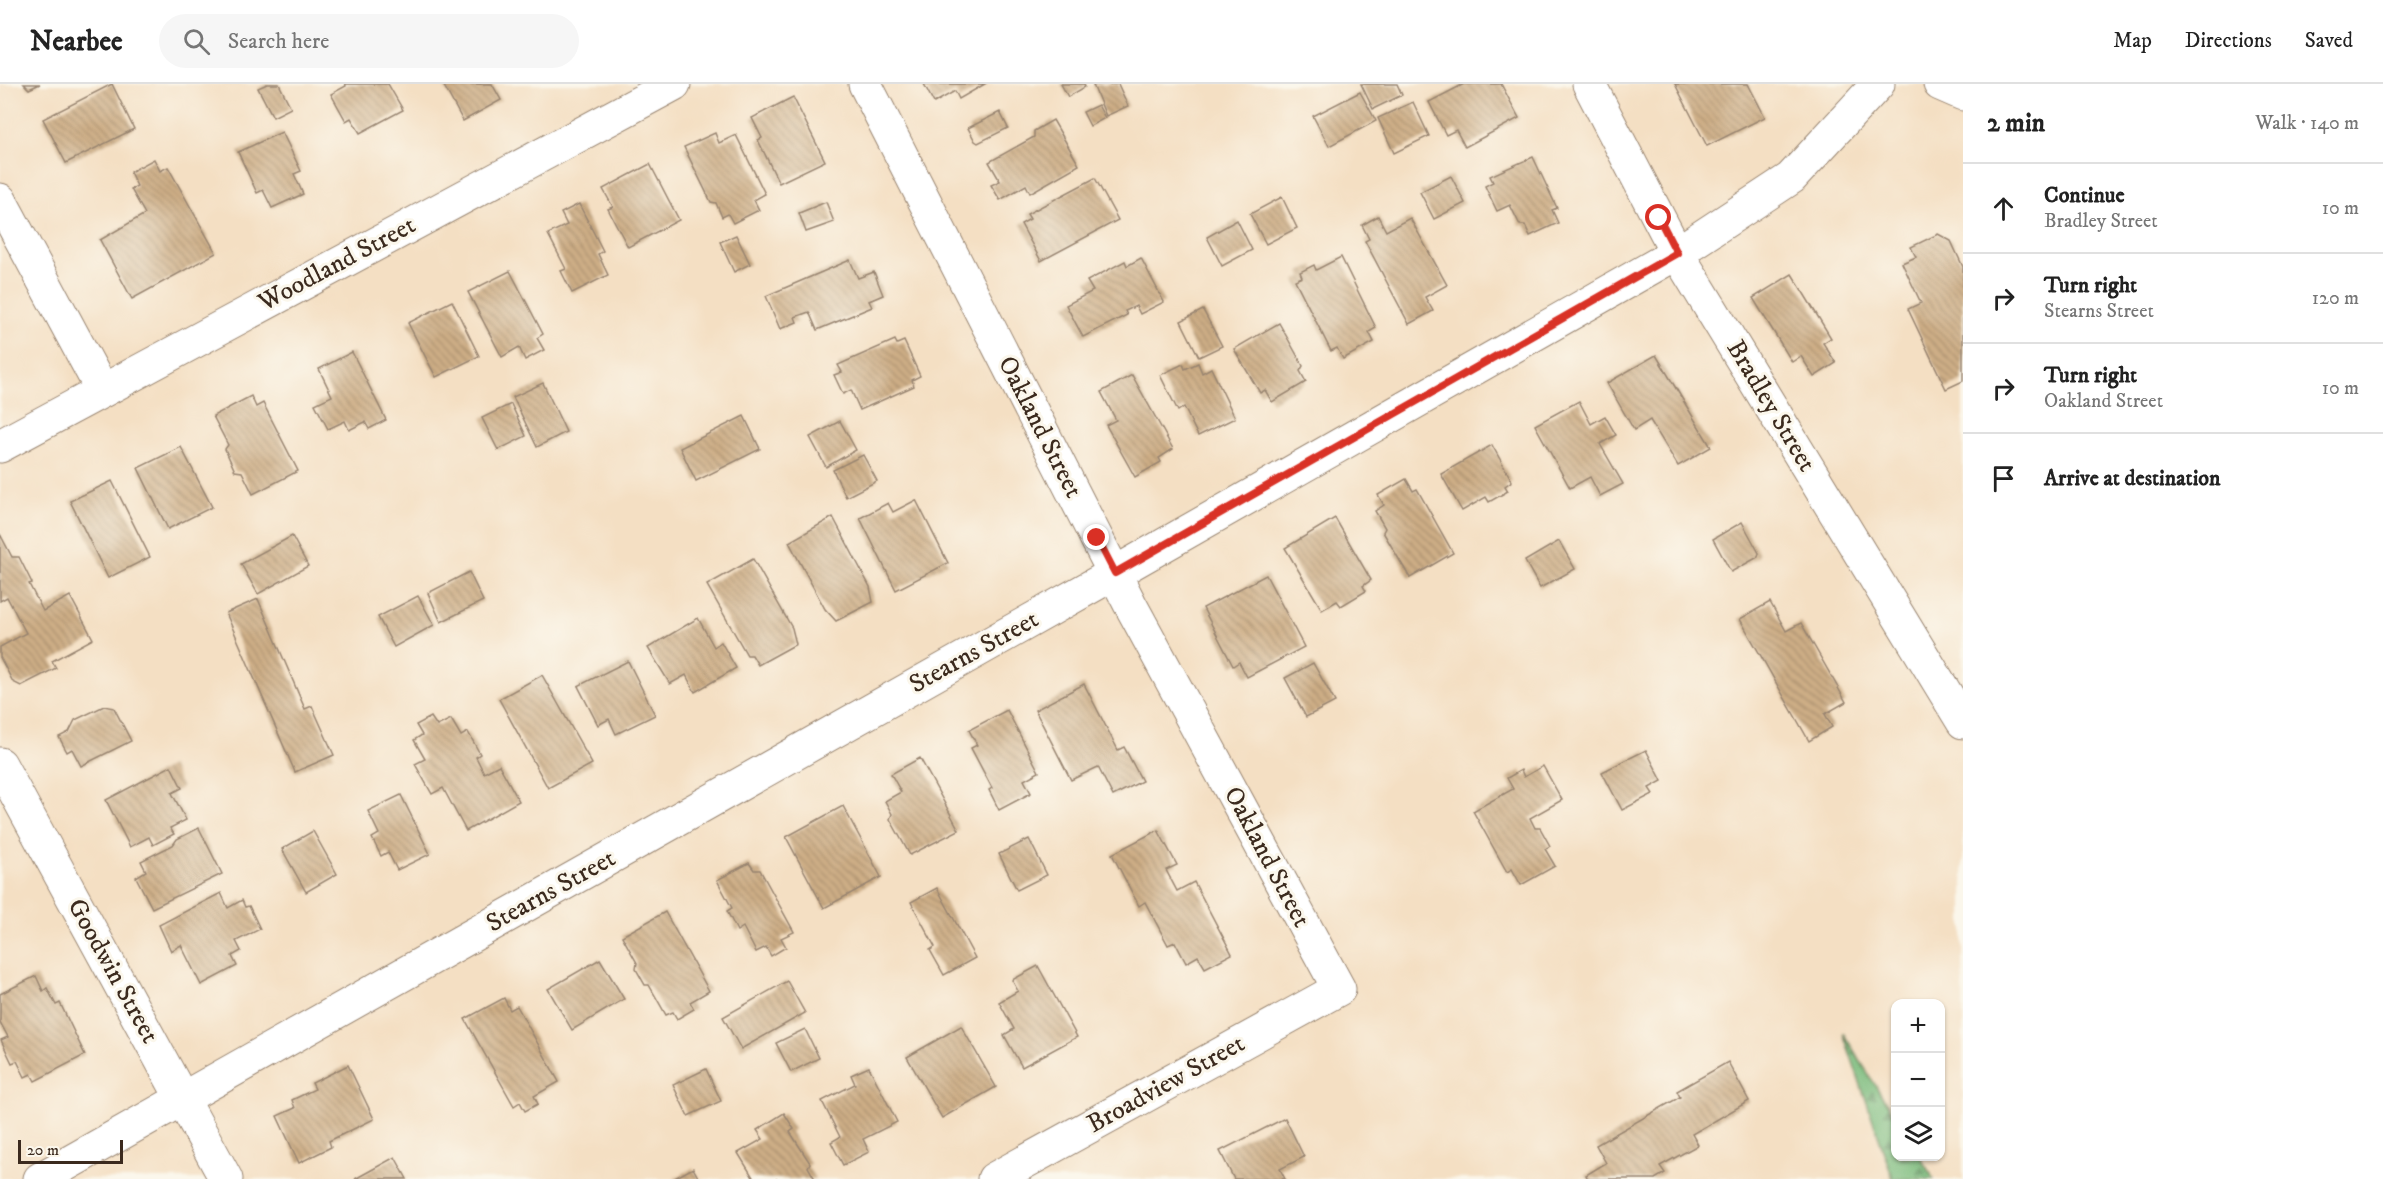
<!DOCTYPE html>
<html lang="en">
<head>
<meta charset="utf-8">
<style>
  :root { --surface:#fff; --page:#f6f6f6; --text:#222; --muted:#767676; --line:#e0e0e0 }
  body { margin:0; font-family:"IM FELL DW Pica",serif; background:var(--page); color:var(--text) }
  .controls { position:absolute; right:18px; bottom:18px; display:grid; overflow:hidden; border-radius:12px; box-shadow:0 2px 4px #0004 }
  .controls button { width:54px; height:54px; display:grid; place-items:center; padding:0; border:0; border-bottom:2px solid var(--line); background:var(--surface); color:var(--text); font:30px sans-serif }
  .scale { position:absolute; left:18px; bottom:15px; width:105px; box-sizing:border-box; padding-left:6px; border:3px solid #3b2a1e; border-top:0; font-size:16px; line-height:21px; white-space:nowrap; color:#3b2a1e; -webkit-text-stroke:4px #fbf7ec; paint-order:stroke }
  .stop { position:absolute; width:18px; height:18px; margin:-14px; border:4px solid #d93025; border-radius:50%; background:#fff }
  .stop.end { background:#d93025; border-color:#fff; box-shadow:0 2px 6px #0008 }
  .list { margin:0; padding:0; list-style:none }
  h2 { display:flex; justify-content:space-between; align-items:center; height:78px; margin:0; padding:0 24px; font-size:26px }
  h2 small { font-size:20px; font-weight:400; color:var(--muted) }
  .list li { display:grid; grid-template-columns:39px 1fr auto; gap:18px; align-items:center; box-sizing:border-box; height:90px; padding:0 24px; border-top:2px solid var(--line) }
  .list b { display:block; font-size:22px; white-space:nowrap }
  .list p { margin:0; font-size:20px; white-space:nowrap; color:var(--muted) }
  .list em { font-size:20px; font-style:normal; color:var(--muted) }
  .icon { flex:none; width:33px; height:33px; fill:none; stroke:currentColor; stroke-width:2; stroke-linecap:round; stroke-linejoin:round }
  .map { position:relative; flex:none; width:1963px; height:1095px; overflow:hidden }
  header { display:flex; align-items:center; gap:36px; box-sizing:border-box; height:84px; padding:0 30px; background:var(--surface); border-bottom:2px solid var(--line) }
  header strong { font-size:28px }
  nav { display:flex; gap:33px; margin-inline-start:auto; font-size:21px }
  .search { width:420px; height:54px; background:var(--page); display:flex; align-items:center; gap:15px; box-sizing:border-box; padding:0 21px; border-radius:33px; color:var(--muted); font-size:22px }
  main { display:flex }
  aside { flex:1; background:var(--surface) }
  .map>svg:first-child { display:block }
</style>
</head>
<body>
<header>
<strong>Nearbee</strong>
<div class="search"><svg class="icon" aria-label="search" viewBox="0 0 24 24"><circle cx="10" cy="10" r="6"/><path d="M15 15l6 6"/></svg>Search here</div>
<nav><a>Map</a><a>Directions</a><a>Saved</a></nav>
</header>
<main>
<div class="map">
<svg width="1963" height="1095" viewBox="0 0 1963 1095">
  <defs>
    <pattern id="forest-firs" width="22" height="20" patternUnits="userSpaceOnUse" patternTransform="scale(1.5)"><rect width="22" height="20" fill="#7dbc7e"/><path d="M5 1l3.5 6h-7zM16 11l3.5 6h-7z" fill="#689967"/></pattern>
    <pattern id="building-back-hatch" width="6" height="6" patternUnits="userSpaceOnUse" patternTransform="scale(1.5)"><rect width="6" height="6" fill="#ceae86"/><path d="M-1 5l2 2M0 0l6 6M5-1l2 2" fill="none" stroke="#a88e6d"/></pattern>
  </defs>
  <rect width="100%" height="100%" fill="#fbf7ec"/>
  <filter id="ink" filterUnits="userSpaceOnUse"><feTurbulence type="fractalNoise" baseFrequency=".0167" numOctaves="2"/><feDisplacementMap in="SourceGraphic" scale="12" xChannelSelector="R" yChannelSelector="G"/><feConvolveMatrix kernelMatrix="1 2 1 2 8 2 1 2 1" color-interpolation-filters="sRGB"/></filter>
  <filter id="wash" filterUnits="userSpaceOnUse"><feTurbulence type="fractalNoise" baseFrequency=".008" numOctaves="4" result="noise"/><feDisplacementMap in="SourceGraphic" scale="24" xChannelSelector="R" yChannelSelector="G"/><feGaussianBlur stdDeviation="1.35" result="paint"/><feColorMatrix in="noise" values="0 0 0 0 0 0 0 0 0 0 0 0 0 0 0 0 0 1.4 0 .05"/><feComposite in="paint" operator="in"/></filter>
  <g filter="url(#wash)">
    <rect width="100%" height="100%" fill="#f4dfc3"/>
    <!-- forest -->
    <path fill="url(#forest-firs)" stroke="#5c734e" stroke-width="1.5" d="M1843,949L1895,1033L1896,1072L1920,1073L1934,1095H1893Z"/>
    <g id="blocks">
      <!-- building -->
      <g fill="url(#building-back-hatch)">
        <path d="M24,0H40L29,5Z"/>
        <path d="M112,0L134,45L66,79L43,35Z"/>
        <path d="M267,0H279L291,24L273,33L258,4Z"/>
        <path d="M345,0H388L403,26L360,49L351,34L346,37L331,10L346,2Z"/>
        <path d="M443,0H492L501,16L463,37Z"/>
        <path d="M924,0H985L959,15L955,7L934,19Z"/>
        <path d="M1061,0H1084L1085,3L1068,13Z"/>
        <path d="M1118,0L1128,22L1106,32L1093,1Z"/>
        <path d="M1361,0H1397L1402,11L1373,25Z"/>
        <path d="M1464,0H1501L1519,34L1465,63L1456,46L1446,51L1429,18Z"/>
        <path d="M1675,0H1748L1765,33L1707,62Z"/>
        <path d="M1360,8L1376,37L1329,62L1313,32Z"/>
        <path d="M793,13L825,77L779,99L758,56L762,54L752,34Z"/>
        <path d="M1413,18L1429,52L1394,69L1378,34Z"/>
        <path d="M1098,21L1105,34L1090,42L1083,28Z"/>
        <path d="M1000,28L1008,44L978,59L975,57L968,44Z"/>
        <path d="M1053,36L1079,81L1030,109L1026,101L1000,116L991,101L1000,97L989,78L1034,53V47Z"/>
        <path d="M282,48L301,87L294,90L303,110L272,124L263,106L257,109L238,68Z"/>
        <path d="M715,49L719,59L736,51L765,110L754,116L759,126L733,139L728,130L722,133L716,119L711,118L684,63Z"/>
        <path d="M1533,73L1557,124L1552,126L1558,139L1530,152L1525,141H1520L1510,121L1497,127L1485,102L1493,98L1490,92Z"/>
        <path d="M154,75L160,87L168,83L216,169L132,215L100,156L145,130L131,105L137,102L130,88Z"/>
        <path d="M650,80L679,136L628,163L608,125L613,123L603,105Z"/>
        <path d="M1451,92L1465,119L1434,135L1420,108Z"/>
        <path d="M1095,94L1118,136L1041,177L1021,140L1030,135L1027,130Z"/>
        <path d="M1282,113L1297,144L1266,160L1250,130Z"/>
        <path d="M826,118L834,138L806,148L799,129Z"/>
        <path d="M579,120L603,167L598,170L608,191L572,209L561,187L566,185L548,150L567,141L561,129Z"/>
        <path d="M1378,132L1386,147L1410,134L1447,201L1425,213L1433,227L1409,240L1365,157L1369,155L1362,141Z"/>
        <path d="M1237,136L1252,166L1222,182L1207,153Z"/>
        <path d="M1938,150L1951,157L1963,183V297L1946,305L1908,225L1921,219L1902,179L1916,173L1911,163Z"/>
        <path d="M736,151L750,180L734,188L720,158Z"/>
        <path d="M1341,173L1376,244L1369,248L1374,258L1343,275L1337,264L1331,267L1295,196L1302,193L1300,188L1314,181L1316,186Z"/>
        <path d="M1141,174L1164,218L1140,230L1136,222L1125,227L1127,231L1083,253L1066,221L1093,207L1087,197L1125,177L1127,182Z"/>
        <path d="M850,176L858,194L874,188L883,211L869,217L872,223L817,246L809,228L795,233L797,238L780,245L766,212Z"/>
        <path d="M510,187L543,250L537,254L544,266L525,276L519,263L502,273L468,208Z"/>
        <path d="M1792,190L1831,254L1823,259L1836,279L1814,293L1801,272L1792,278L1753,214Z"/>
        <path d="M452,217L479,272L436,293L408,239Z"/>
        <path d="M1203,226L1222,262L1199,273L1181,237Z"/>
        <path d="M1279,239L1303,282L1300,287L1306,298L1272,318L1265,306L1260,309L1234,265Z"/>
        <path d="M895,256L897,260L904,257L920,292L912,296L914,302L860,326L851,306L843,310L834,291L842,288L838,281Z"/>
        <path d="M352,268L386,336L369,345L365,338L349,346L345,337L328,345L315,320L332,312L319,285Z"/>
        <path d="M1656,271L1711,363L1678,382L1650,336L1634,346L1607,299Z"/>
        <path d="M1198,279L1202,289L1211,284L1235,334L1198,352L1184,323L1178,327L1160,291L1183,280L1185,285Z"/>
        <path d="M1132,291L1173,365L1159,374L1161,378L1135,393L1106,341L1116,336L1101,308Z"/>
        <path d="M543,299L566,348L537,363L513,313Z"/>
        <path d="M251,312L256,323L263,319L298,387L253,410L242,388L235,387L225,365L228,361L213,332Z"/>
        <path d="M1579,317L1591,340L1605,332L1616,351L1600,360L1623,400L1600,412L1590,393L1570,404L1535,341Z"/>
        <path d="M511,320L526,352L498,366L482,334Z"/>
        <path d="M744,332L760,365L696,397L680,364Z"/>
        <path d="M840,337L856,366L826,383L810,353Z"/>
        <path d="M1492,361L1512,397L1505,402L1508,407L1489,418L1486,413L1462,427L1441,390Z"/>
        <path d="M181,363L212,423L168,445L138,384Z"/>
        <path d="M863,371L877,397L846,413L833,386Z"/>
        <path d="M1406,395L1413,407L1417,405L1453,469L1410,494L1383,448L1385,444L1375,427L1384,421L1378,411Z"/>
        <path d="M112,397L150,473L108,494L70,417Z"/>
        <path d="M916,416L948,479L896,506L860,434L888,419L893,428Z"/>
        <path d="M833,433L870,503L873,518L836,537L825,525L789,458Z"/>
        <path d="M1335,434L1371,496L1363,502L1366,507L1341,522L1337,517L1322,526L1285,464Z"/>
        <path d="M1742,438L1759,469L1758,473L1731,488L1713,455Z"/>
        <path d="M0,450L12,473H19L32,499L29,500L43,527L70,512L93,555L52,577L56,584L21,602L13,598L0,573V563L26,549L7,513L0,517Z"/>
        <path d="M292,452L308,482L258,510L241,480Z"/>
        <path d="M1559,457L1575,485L1540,504L1525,477Z"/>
        <path d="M753,475L792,544L796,560L758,581L752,571H747L707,501Z"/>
        <path d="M469,488L483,517L441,538L428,509Z"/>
        <path d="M1266,491L1304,563L1247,593L1239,578L1233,582L1203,524Z"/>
        <path d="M418,512L434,541L394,563L378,533Z"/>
        <path d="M258,515L305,625L312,622L334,671L295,688L226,529Z"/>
        <path d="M1770,518L1786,547L1801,539L1846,618L1825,630L1832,643L1809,657L1740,535Z"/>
        <path d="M698,534L714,563L721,558L736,584L695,608L686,591L670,600L648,564Z"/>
        <path d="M628,577L655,631L616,650L609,635L598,641L578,602Z"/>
        <path d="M1313,579L1335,618L1306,633L1285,594Z"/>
        <path d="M542,591L592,680L548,704L499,615Z"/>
        <path d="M1084,600L1118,666L1124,663L1142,697L1113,712L1098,683L1071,696L1035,626Z"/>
        <path d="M104,622L114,624L131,657L81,682L72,665L67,668L59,653L69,648L75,636Z"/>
        <path d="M1007,626L1039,688L1024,696L1031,709L999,726L989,706L992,704L971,664L977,661L969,646Z"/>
        <path d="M431,633L437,642L451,635L461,652L468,648L480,670L476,673L484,689L499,681L519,717L466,747L443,704L432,710L415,680L425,675L414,656L422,651L416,641Z"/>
        <path d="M1646,666L1662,697L1649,704L1653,710L1622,726L1602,688Z"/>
        <path d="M920,674L959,746L910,771L890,735L892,730L885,717L901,708L891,690Z"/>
        <path d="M171,682L182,704L172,709L186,736L170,744L174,750L153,761L149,753L130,763L106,716Z"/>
        <path d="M1543,682L1562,716L1530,734L1535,744H1540L1550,762L1545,765L1555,782L1521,801L1512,785L1507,788L1473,727L1513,705L1507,694L1521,686L1524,693Z"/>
        <path d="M401,711L430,770L397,786L388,768L381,772L372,754L379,750L368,727Z"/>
        <path d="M843,722L881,793L824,824L786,753Z"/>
        <path d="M199,744L222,790L152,824L136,793L146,787L141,777L173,761L177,755Z"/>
        <path d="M1158,746L1177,781L1166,786L1177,807L1194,798L1232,870L1205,884L1198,872L1186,879L1175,858L1168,861L1145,818L1139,822L1112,770Z"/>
        <path d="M313,747L337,790L306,808L282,765Z"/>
        <path d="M1029,755L1047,791L1017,806L999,770Z"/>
        <path d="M749,779L754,786H760L794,848L781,854L786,863L771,872L766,863L756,868L743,843L737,847L727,827L732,824L717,796Z"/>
        <path d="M937,804L975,874L944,891L930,866L935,863L911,818Z"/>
        <path d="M221,809L228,824L242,816L245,823L249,822L260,845L236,857L241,867L232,872L237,882L201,901L181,861L171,867L159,841Z"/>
        <path d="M665,828L709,907L690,918L694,925L677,935L673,928L666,931L649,901H645L636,885L637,879L622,852Z"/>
        <path d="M600,875L624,915L572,946L548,905Z"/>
        <path d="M1038,882L1077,953L1022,983L1004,951L1014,945L999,918L1018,907L1012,896Z"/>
        <path d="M36,892L43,907L47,904L56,921L60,919L85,971L35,997L31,990L25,993L17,977L12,979L1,956L8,953L0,938V910Z"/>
        <path d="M787,897L805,929L741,965L723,933Z"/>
        <path d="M504,914L510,926L517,922L559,998L534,1012L538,1020L525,1027L520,1018L514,1022L465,935Z"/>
        <path d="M961,942L996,1003L942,1034L907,973Z"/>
        <path d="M805,945L819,974L791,988L776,959Z"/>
        <path d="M1728,978L1749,1017L1692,1050L1698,1061L1660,1082L1665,1089L1655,1095H1588L1586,1091L1606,1079L1596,1061L1680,1013L1677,1007Z"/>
        <path d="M348,981L374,1035L329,1057L331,1063L299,1079L277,1032L295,1024L292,1016L315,1005L312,999Z"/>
        <path d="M869,983L897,1038L863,1055L869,1068L843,1081L831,1058L840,1053L822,1017L855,1000L851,991Z"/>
        <path d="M706,985L721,1017L688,1032L673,1001Z"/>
        <path d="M784,1029L794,1045L790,1048L810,1079L808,1083L815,1095H754L738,1069L763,1055L757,1046Z"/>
        <path d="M1285,1034L1304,1073L1280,1085L1285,1095H1234L1220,1067Z"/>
        <path d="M395,1073L407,1095H355Z"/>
        <path d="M693,1084L699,1095H673Z"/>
      </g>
    </g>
  </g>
  <g filter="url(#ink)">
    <use href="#blocks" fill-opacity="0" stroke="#988470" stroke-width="1.5"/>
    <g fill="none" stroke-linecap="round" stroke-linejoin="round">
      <defs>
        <g id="street">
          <path d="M865,0L1130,520L1339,905L994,1095"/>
          <path d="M1589,0L1677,169L1963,638"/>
          <path d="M1940,0L1963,10"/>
          <path d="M0,116L102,306"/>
          <path d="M0,680L226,1095"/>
          <path d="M40,1095L1115,489L1677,169L1791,94L1878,0"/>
        </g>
        <path id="secondary" d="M0,362L674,0"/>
      </defs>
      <!-- street casing -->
      <use href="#street" stroke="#988470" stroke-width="35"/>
      <!-- secondary casing -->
      <use href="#secondary" stroke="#988470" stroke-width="35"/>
      <!-- street -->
      <use href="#street" stroke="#fff" stroke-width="33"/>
      <!-- secondary -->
      <use href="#secondary" stroke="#fff" stroke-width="33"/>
    </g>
  </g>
  <g fill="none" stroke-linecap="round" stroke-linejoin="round" filter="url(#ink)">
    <!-- route -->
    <path stroke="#d93025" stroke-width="8" d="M1097,454L1115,489L1677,169L1659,134"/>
  </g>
  <g text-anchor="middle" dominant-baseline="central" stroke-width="6" stroke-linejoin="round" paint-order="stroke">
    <!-- street labels -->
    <g font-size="26" fill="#3b2a1e" stroke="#fbf7ec">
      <text transform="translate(337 180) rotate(-28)">Woodland Street</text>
      <text transform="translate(1771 322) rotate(59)">Bradley Street</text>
      <text transform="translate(1040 343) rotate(63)">Oakland Street</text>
      <text transform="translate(974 568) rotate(-29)">Stearns Street</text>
      <text transform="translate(1267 773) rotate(62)">Oakland Street</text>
      <text transform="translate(551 807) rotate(-29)">Stearns Street</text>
      <text transform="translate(113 887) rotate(61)">Goodwin Street</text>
      <text transform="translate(1166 1000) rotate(-29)">Broadview Street</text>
    </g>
  </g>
</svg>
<div class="controls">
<button>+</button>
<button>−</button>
<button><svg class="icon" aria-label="layers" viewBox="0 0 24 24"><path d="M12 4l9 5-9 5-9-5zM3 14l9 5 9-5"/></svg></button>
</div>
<div class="scale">20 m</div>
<div class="stop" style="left:1659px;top:134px"></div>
<div class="stop end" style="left:1097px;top:454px"></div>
</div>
<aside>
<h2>2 min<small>Walk · 140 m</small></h2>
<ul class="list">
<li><svg class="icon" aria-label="ahead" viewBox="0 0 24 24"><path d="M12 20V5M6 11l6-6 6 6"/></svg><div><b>Continue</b><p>Bradley Street</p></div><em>10 m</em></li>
<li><svg class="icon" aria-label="right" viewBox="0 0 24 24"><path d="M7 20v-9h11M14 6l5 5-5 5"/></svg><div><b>Turn right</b><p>Stearns Street</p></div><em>120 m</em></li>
<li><svg class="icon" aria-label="right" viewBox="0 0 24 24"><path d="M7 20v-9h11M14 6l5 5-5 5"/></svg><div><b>Turn right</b><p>Oakland Street</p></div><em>10 m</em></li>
<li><svg class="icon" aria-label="arrive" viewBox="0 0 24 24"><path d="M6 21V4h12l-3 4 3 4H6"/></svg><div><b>Arrive at destination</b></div></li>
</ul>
</aside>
</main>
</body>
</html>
